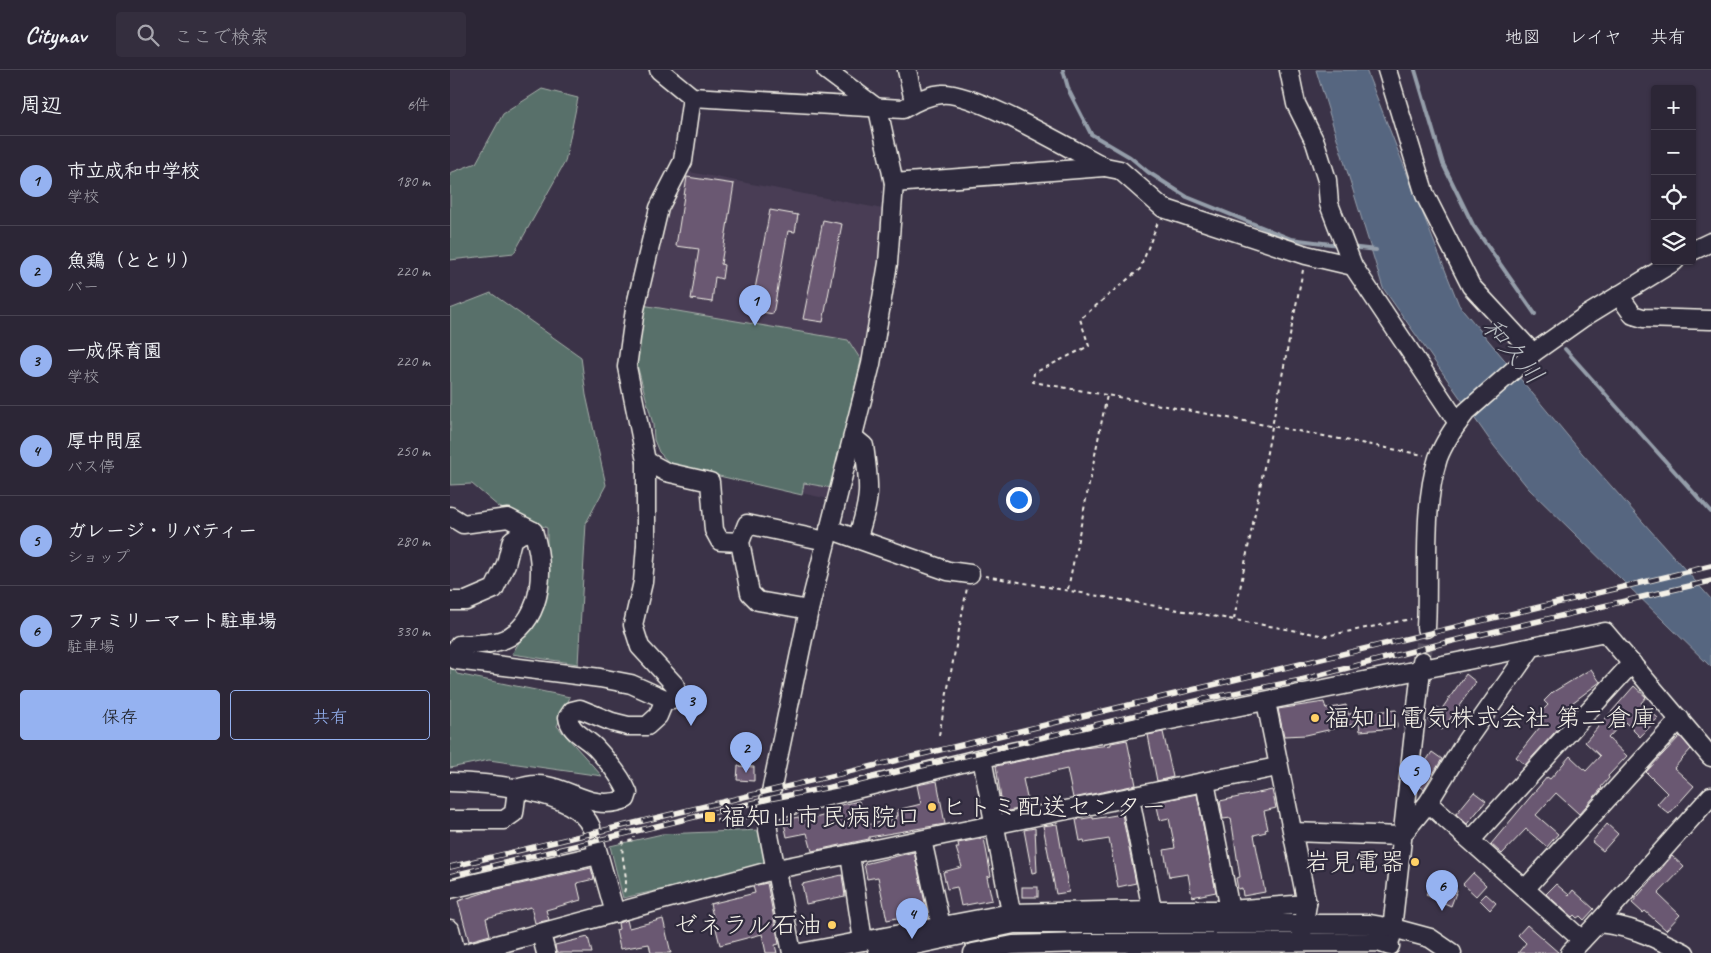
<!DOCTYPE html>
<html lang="ja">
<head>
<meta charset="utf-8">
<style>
  :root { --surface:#2c2636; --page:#342e3e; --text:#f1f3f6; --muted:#a6a5ad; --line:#484351; --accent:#95b2f1 }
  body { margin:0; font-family:Caveat,"Klee One",sans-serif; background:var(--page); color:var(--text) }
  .controls { position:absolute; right:15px; top:15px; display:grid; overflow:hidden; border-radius:5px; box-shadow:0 1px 4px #0004 }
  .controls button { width:45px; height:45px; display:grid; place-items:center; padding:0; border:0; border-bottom:1px solid var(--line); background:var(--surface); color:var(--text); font:25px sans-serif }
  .you { position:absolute; left:568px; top:429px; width:18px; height:18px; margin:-12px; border:4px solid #fff; border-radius:50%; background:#1a73e8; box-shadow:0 0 0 8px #1a73e833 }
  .badge { display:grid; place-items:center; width:32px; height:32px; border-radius:50%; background:var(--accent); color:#111; font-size:16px; font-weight:700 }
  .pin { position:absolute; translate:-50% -41px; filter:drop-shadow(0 1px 2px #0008) }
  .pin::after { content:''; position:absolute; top:26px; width:18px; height:15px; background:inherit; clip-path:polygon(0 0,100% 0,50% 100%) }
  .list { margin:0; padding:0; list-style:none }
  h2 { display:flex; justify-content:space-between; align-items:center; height:65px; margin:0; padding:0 20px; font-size:21px }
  h2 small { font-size:16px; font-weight:400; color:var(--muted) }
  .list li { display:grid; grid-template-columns:32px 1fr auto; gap:15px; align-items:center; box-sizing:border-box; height:90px; padding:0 20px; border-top:1px solid var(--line) }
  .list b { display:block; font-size:19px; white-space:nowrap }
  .list p { margin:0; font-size:16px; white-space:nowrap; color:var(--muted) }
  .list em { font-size:16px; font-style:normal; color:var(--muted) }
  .actions { display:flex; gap:10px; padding:15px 20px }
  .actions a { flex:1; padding:11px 0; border:1px solid var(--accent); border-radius:5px; text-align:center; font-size:18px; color:var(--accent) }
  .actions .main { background:var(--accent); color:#111 }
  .icon { flex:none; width:28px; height:28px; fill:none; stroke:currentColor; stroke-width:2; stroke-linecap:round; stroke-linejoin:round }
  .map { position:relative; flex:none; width:1261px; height:883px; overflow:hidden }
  header { display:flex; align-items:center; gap:30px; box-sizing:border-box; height:70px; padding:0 25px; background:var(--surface); border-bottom:1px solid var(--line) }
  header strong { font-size:24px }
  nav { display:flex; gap:28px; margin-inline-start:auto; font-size:18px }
  .search { width:350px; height:45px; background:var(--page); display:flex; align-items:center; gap:12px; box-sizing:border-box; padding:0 18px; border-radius:5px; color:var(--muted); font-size:19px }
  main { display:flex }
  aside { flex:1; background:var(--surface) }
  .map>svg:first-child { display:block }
</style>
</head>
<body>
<header>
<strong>Citynav</strong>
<div class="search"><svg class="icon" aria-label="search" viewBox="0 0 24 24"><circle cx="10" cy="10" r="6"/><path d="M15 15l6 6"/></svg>ここで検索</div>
<nav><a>地図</a><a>レイヤ</a><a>共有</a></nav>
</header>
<main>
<aside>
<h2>周辺<small>6件</small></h2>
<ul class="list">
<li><span class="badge">1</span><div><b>市立成和中学校</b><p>学校</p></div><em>180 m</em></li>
<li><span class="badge">2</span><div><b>魚鶏（ととり）</b><p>バー</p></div><em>220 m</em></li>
<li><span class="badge">3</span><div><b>一成保育園</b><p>学校</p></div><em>220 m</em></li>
<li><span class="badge">4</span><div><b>厚中問屋</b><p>バス停</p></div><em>250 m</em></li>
<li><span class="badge">5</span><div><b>ガレージ・リバティー</b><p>ショップ</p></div><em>280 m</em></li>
<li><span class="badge">6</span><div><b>ファミリーマート駐車場</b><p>駐車場</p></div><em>330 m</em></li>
</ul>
<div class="actions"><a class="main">保存</a><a>共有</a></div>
</aside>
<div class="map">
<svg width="1261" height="883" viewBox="0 0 1261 883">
  <rect width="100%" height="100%" fill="#3b3348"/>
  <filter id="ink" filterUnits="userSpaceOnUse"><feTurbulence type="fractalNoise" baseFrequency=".02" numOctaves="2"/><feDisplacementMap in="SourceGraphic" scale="10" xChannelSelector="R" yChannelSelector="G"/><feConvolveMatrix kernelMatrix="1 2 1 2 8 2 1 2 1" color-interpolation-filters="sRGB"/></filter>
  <g filter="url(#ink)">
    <!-- built -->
    <path fill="#493e55" d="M234,101L438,140L425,243L379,429L221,395L209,382L204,370L186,270L211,144Z"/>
    <!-- green -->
    <g fill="#586f6a" stroke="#a6b0a9">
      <path d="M92,19L128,28L115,92L64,183L0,190V103L26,93L53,44Z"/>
      <path d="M41,223L131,287L136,325L156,415L136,453L128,594L62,584L97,527V458L49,437L22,414L0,415V239Z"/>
      <path d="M192,235L398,270L411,290L382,418L354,413L352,425L221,395L209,382L204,370L203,354L186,291Z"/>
      <path d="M0,592L7,604L120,627L107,656L152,706L39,690L0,698Z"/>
      <path d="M310,760L319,796L173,828L160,776L212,764Z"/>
    </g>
    <!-- water -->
    <path fill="#566680" stroke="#959eaa" d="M866,0H916L1009,235L1132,383L1261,529V597L1079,419L1044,376L933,218Z"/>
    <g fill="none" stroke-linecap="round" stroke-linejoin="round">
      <!-- stream -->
      <g stroke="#959eaa" stroke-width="4">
        <path d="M613,0L619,21L641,64L680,87L698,102L737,127L841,169L889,175"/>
        <path d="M965,0L993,94L1023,155L1085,244"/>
        <path d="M900,177L926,180"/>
        <path d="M1115,279L1261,442"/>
      </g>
    </g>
    <!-- building -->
    <g fill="#6b5972" stroke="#f4f1e8">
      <path d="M237,107L284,114L271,194L274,195L272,209L265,207L262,232L241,229L249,179L226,176Z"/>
      <path d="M320,140L348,145L345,162L338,161L323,244L301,240Z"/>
      <path d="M373,150L392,154L373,252L353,249Z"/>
      <path d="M1141,599L1150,612L1118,636L1123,642L1075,695L1066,687L1090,657L1083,650L1098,635L1094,631L1103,622Z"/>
      <path d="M1016,604L1026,612L992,660L978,650L987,637L991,640Z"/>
      <path d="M1184,616L1196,627L1191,633L1208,648L1190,667L1174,651L1158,668L1177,686L1158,706L1159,708L1151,717L1152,718L1129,744L1106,723L1086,745L1108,764L1097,777L1076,759L1052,784L1041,774L1097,707L1100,709L1120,686L1136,701L1150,686L1135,672Z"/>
      <path d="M874,632L876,639L896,635L898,644L946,640L947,658L910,661L909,653L856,665L834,666L828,639Z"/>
      <path d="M713,662L723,707L707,711L698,665Z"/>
      <path d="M1230,666L1241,679L1224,698L1244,716L1219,744L1207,734L1217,723L1196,702Z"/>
      <path d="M677,670L686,715L623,728L617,699L573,709L579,737L553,742L546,696L633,678L661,675V673Z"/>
      <path d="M982,682L992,689L974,719L969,716L970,708L975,700L972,697Z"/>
      <path d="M288,696L304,697V711L287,710Z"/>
      <path d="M487,711L495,754L419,767V769L362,781L357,763L337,767L334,753L338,752L337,749L349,747L350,752L376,745L374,739L409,731L416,755L446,749L445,746H448L447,740L471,734L467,715Z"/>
      <path d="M822,720L826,738L814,741L818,759L815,760L816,762L804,765L815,822L793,826L792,818L788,819L786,808L790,807L781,748L773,749L770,731Z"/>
      <path d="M1024,722L1036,731L1017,754L1006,744Z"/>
      <path d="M747,724L766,822L742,827L738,804L719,807L714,780L725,778L719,748L710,750L706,732Z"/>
      <path d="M672,744L686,813L668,817L659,769L635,773L634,770L630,771L626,750L643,747V749Z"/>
      <path d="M607,754L619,822L606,824L593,756Z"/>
      <path d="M1157,754L1168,764L1153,781L1142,772Z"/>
      <path d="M585,758L587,802L582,803L574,760Z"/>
      <path d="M534,768L541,806L537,807L542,830L511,836L507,817L497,819L493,802L512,797L506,778H509L508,773Z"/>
      <path d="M464,782L477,842L437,850L428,807L417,809L414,794Z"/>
      <path d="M1222,786L1234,797L1208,824L1230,845L1216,860L1195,841L1193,843L1182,833Z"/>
      <path d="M141,798L144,809L127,813L131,830L96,840L99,850L85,853L81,837L36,848L40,865L19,871L8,831L39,821Z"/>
      <path d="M1023,803L1036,815L1026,826L1013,814Z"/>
      <path d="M392,805L395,826L356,834L352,814Z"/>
      <path d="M982,810L1007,820L1001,836L976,825Z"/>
      <path d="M317,813L329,874L325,875L327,883H316L312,864L270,875L260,834L305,823L303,816Z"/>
      <path d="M1106,814L1119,825L1123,820L1144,839L1134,850L1130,846L1127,848L1124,845L1122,847L1096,824Z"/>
      <rect x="572" y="817" width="16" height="10"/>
      <path d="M1036,824L1046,833L1040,840L1030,830Z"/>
      <path d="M213,849L221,883H201L199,874L170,879L166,860L169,859L168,853L177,850L179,858Z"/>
      <path d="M1077,855L1109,883H1068L1076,873L1068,865Z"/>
      <path d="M138,867L142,883H106L105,875Z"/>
    </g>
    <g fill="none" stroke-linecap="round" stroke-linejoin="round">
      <!-- minor-tunnel -->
      <path stroke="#575060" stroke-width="18" stroke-dasharray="18 9" stroke-linecap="butt" d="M972,591L976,558"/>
      <defs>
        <g id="minor">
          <path d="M209,0L242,27L453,39C464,32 478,25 492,24C523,21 622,80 655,97L670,100L713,138L856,185L903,196"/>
          <path d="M457,0L464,31"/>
          <path d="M839,0L846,34L865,72L877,110L879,134L903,196L1008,353"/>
          <path d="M937,0L975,125L1021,216L1083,283"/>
          <path d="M444,113L654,97"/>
          <path d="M1242,181L1261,172"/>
          <path d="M1169,225L1183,245L1193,248L1261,250"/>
          <path d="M403,367L414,376C420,418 421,428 407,469"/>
          <path d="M196,391L216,402L260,412L264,460L270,471L290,472"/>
          <path d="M0,446L13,454L58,448L83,461C95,496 94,545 59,567C45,575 24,574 9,575L4,582L6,590L150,608L181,614L215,629L222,630L226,624L225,615L190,577L183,555L193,512L196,475V391L177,297L185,239L209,138L233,91L242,27"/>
          <path d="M379,459L498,501L520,504"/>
          <path d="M0,531H16L44,519L56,494L62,470L71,464L83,461"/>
          <path d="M359,540L308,531L300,523L290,472L297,454L376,471"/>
          <path d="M976,558C979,506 972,437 988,388C994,372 1006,355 1016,342L1083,283L1134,247L1225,191"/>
          <path d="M816,632L857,834L852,865"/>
          <path d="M532,688L563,853"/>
          <path d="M0,712C36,713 125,719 141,757"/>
          <path d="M755,712L780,840"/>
          <path d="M67,719C110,702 133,746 176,729L178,723C171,706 158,691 146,678C136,667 120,663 118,647L122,641L130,639L162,652L178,656H197L208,646L215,629"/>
          <path d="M978,733L1132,870"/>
          <path d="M317,741L532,688L1082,577"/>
          <path d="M0,750H54L64,743L67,719"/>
          <path d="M843,762L951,766L978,733L1016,671L1082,577L1155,562L1261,687"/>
          <path d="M472,770L491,856"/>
          <path d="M1021,770L1182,593"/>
          <path d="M146,776L165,843"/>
          <path d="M400,785L413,871"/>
          <path d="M0,819L148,785"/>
          <path d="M1075,819L1230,649"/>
          <path d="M702,840H780L857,834"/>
          <path d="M1148,853L1261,726"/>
          <path d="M0,859L6,883"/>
          <path d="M91,864L96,883"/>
          <path d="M941,868L972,591"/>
          <path d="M16,883L327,799L827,697"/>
          <path d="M342,883L318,760L317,741L359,540L421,294L438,193L444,113L428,39L376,0"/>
          <path d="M350,883L561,843L702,840L680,728"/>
          <path d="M427,883L564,854H920L943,858L980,868L1002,883"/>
          <path d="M523,883L563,875L636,873L928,872L940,876"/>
          <path d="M1120,883L1148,853C1183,856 1204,868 1235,883"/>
        </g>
      </defs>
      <!-- minor casing -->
      <use href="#minor" stroke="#f4f1e8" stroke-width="21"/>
      <!-- path -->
      <g stroke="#f4f1e8" stroke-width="2" stroke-dasharray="4 4" stroke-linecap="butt">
        <path d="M656,325L583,312L584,303L639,276L630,249L690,199L708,152"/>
        <path d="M535,506L876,566L961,549"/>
        <path d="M618,519L657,325L974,385"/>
        <path d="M784,549L853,200"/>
        <path d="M489,665L517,518"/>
        <path d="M267,748L268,752L304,747"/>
        <path d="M174,822C180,808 170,791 173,772L184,770V767"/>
      </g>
      <!-- minor -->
      <use href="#minor" stroke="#2f2a3d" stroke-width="18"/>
      <defs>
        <g id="rail">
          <path d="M0,797L1261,496"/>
          <path d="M0,806L319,729L396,714L759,628L851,610L990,574L1261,511"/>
        </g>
      </defs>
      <!-- rail casing -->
      <use href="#rail" stroke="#f4f1e8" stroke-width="5.5"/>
      <!-- rail -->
      <use href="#rail" stroke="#2f2a3d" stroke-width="4" stroke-dasharray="11" stroke-linecap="butt"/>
    </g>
  </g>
  <!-- markers -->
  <g fill="#ffd166" stroke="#2f2a3d" stroke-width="2">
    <circle cx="865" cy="648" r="5"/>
    <circle cx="482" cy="737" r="5"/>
    <rect x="254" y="741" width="12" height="12" rx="2.5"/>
    <circle cx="965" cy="792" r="5"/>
    <circle cx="382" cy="855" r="5"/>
  </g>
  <g text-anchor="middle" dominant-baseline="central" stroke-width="4.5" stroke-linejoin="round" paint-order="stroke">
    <!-- poi labels -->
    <g font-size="25" fill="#f4f1e8" stroke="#2f2a3d" text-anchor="start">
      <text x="875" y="648">福知山電気株式会社 第二倉庫</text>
      <text x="492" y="737">ヒトミ配送センター</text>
      <text x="271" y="747">福知山市民病院口</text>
      <text x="955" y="792" text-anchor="end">岩見電器</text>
      <text x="372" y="855" text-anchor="end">ゼネラル石油</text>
    </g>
    <!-- water labels -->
    <g font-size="26" font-style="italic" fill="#b5b9be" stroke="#2f2a3d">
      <text transform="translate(1063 281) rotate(49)">和久川</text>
    </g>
  </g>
</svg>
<div class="controls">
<button>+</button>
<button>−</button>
<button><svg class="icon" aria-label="locate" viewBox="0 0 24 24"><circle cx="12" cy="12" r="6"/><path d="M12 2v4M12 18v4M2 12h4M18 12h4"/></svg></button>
<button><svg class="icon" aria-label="layers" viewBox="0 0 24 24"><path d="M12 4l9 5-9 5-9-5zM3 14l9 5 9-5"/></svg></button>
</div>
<div class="you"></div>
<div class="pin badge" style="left:305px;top:256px">1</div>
<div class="pin badge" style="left:296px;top:703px">2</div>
<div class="pin badge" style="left:241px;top:656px">3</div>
<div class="pin badge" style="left:462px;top:869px">4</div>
<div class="pin badge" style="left:965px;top:726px">5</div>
<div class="pin badge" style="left:992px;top:841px">6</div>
</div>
</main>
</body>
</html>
